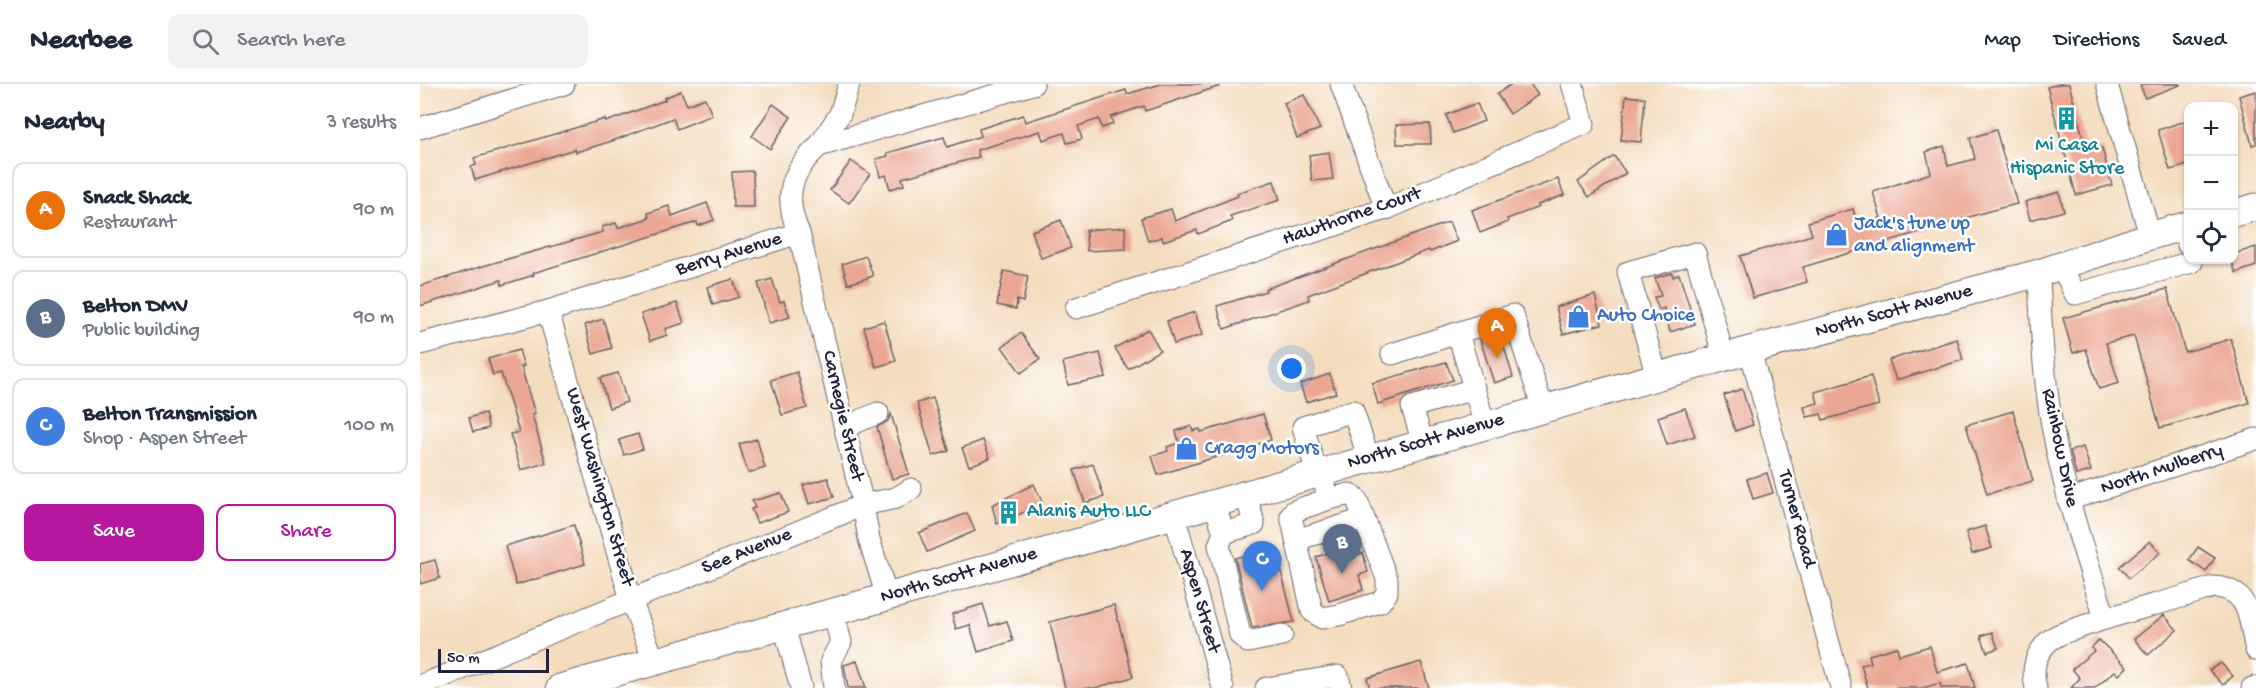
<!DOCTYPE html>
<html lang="en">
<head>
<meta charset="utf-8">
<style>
  :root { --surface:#fff; --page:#f2f2f3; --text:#1f2937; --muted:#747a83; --line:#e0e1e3; --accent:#b5179e }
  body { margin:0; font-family:"Gochi Hand",sans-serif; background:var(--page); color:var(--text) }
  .controls { position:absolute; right:18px; top:18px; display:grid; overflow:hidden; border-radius:12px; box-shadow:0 2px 4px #0004 }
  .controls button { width:54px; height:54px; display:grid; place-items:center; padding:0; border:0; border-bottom:2px solid var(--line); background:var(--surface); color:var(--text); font:30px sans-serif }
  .scale { position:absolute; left:18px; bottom:15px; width:111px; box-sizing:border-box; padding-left:6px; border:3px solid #22223b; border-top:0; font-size:16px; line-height:21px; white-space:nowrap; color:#22223b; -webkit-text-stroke:4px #fff; paint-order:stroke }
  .you { position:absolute; left:872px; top:285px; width:21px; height:21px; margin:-15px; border:4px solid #fff; border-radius:50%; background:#1a73e8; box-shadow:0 0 0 9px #1a73e833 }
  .badge { display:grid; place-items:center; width:39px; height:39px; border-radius:50%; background:var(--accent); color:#fff; font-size:20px; font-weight:700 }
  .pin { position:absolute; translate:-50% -50px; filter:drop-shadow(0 2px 3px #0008) }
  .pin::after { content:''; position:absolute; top:32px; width:21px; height:18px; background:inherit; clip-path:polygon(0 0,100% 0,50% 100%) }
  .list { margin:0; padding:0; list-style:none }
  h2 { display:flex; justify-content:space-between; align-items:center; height:78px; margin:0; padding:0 24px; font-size:26px }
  h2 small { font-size:20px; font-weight:400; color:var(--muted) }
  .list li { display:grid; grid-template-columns:39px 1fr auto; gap:18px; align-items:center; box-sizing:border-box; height:96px; margin:0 12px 12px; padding:0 12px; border:2px solid var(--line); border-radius:12px }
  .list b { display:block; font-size:22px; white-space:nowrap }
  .list p { margin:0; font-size:20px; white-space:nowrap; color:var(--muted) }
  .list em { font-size:20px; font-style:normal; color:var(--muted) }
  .actions { display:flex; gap:12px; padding:18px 24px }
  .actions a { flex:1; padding:14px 0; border:2px solid var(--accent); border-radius:12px; text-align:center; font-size:21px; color:var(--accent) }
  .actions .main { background:var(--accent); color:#fff }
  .icon { flex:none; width:33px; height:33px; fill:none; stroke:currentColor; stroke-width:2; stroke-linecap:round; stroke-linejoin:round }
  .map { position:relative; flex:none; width:1836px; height:604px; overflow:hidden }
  header { display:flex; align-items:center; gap:36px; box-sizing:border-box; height:84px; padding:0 30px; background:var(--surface); border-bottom:2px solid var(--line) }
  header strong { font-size:28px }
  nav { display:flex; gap:33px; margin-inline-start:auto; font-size:21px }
  .search { width:420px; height:54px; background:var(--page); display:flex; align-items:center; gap:15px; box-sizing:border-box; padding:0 21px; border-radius:12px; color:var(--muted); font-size:22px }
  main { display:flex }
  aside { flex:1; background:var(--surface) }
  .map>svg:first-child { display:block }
</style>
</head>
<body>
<header>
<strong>Nearbee</strong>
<div class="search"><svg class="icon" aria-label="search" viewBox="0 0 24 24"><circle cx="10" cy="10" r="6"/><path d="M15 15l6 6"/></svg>Search here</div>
<nav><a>Map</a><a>Directions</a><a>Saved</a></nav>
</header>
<main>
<aside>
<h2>Nearby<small>3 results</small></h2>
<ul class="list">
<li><span class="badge" style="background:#e8710a">A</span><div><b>Snack Shack</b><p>Restaurant</p></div><em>90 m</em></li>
<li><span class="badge" style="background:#5c6f8a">B</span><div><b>Belton DMV</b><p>Public building</p></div><em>90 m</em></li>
<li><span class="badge" style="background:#3f7fe0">C</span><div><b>Belton Transmission</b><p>Shop · Aspen Street</p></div><em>100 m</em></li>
</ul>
<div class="actions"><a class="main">Save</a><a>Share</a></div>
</aside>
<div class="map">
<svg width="1836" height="604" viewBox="0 0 1836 604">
  <rect width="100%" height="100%" fill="#fff"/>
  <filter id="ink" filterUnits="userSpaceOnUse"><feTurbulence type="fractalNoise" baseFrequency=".0167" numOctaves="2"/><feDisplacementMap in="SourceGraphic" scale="12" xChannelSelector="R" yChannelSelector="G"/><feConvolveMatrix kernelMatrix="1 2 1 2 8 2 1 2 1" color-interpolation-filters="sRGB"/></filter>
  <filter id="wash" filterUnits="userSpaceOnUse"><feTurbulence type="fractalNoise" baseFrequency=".008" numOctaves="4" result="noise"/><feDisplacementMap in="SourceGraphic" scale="24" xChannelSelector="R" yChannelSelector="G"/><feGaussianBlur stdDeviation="1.35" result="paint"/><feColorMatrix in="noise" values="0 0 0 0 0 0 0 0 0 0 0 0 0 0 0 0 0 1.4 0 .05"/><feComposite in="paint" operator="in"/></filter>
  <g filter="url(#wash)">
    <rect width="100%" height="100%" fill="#f4ddbf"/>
    <g id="blocks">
      <!-- building -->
      <g fill="#eba793">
        <path d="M741,0H799L800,2L725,27L724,22L691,33L693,40L682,44L679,35L658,42L662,55L647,59L644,49L623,56L620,47L557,66L559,73L482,94L484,101L470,105L466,91L460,93L456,75L468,72L467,69L524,53L527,63L561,52L559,45L603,31L605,38L706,6L707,10Z"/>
        <path d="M1092,0H1110L1118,11L1090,30L1077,10Z"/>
        <path d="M1640,0H1649L1667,68L1682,64L1692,101L1656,111L1627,3Z"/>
        <path d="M1720,0H1759L1760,1L1725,14Z"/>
        <path d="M261,7L267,21L285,14L292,31L257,45L253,34L192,57L156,68L155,65L55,96L51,83L56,81L54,74L185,35L186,38L245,16L244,14Z"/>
        <path d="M1836,7V60L1832,61L1819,12Z"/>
        <path d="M884,11L900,45L877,54L864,19Z"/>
        <path d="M1206,12L1225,14L1221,58L1201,56Z"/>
        <path d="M1057,19L1064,37L1033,49L1026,31Z"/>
        <path d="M353,20L371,33L350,65L332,52Z"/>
        <path d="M1768,36V81L1750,86L1738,46Z"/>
        <path d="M1010,40L1011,60H977L976,41Z"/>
        <path d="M1576,46L1597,120L1569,127L1383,183L1387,198L1333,214L1320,172L1392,151L1388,138L1433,125L1438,143L1461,134L1453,108L1511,89L1506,68L1524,62L1528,82L1555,75L1550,54Z"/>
        <path d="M909,68L913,95L892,97L889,71Z"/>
        <path d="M1194,72L1206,89L1169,113L1158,98Z"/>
        <path d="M431,77L450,90L429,119L410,106Z"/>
        <path d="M333,87L334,123H313L312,88Z"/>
        <path d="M1138,95L1144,111L1118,121L1119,123L1087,135L1088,138L1060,149L1052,126Z"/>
        <path d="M854,97L860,116L810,132L812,137L778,150L777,146L743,157L742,153L728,157L721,134L751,125L755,137L818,112L817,109Z"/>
        <path d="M1639,108L1644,127L1610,136L1605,118Z"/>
        <path d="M287,119L294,136L278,142L277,138L113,189L114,191L82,201L81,196L0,222V202L63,182L183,148L182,143L196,139L198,144L229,134L228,129L249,122L252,132Z"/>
        <path d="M641,136L651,164L621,174L612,147Z"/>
        <path d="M1029,138L1037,157L1010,168L1009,166L888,211L889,216L804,245L797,222L846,207L845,205Z"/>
        <path d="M705,143L706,165L667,167L666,146Z"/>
        <path d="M1836,163V182L1816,189L1811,176H1814V170Z"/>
        <path d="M446,172L453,192L428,200L422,180Z"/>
        <path d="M584,187L608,192L603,218L597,216L596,225L577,221Z"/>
        <path d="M1252,189L1253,193L1259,190L1275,240L1250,248L1244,224L1239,226L1234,213L1241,212L1235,194Z"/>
        <path d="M313,195L319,213L293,221L287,203Z"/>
        <path d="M352,195L360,218L364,217L370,233L349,239L338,199Z"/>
        <path d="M1747,205L1765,268L1811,255L1829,319L1740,344L1714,252L1686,259L1699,299L1679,305L1666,265L1653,269L1643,234Z"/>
        <path d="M1175,211L1182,240L1143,250L1136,223Z"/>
        <path d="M257,219L264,239L245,245L247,251L230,257L221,230Z"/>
        <path d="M775,228L782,251L754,260L747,237Z"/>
        <path d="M183,235L192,264L173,270L165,241Z"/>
        <path d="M464,237L476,277L456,283L444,243Z"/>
        <path d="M728,245L740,266L708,285L695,264Z"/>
        <path d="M601,249L620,275L601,289L582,263Z"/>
        <path d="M1080,249L1093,293L1074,299L1060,255Z"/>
        <path d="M1537,255L1543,276L1476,296L1469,276Z"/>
        <path d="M99,266L104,282L101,283L115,330L112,331L126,379L101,386L90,350L99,348L81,289L73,291L68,275Z"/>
        <path d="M680,269L686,293L648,301L643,278Z"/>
        <path d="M1026,278L1033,296L958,320L952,299Z"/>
        <path d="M377,288L387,324L362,331L351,296Z"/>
        <path d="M198,289L207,318L189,324L180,294Z"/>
        <path d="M910,290L916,309L886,318L880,300Z"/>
        <path d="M1451,292L1459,321L1403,336L1401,330L1387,333L1384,323L1398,319L1395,308Z"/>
        <path d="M1322,305L1333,341L1315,347L1304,311Z"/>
        <path d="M513,314L529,367L513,372L497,319Z"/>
        <path d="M1265,324L1275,352L1247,361L1238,333Z"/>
        <path d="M1593,327L1613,397L1567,410L1546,341Z"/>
        <path d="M65,329L69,344L53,348L49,334Z"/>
        <path d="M471,330L489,390L472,395L457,343L468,337Z"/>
        <path d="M843,330L851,356L738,391L732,372L748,367L747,363L759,359L756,347L771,342L773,347L780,345L781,348Z"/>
        <path d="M218,350L223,365L204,371L199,356Z"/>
        <path d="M337,355L345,384L328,389L319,360Z"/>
        <path d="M563,356L570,374L549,382L542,364Z"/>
        <path d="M1663,363L1671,387L1656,391L1650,367Z"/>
        <path d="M673,380L684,413L665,419L654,386Z"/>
        <path d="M1347,389L1353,409L1333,415L1327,395Z"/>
        <path d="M408,394L414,413L389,420L383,401Z"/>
        <path d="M614,400L623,420L577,440L572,421Z"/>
        <path d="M361,409L368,428L337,439L331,425L335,424L332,417Z"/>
        <path d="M547,429L555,447L507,468L499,449Z"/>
        <path d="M154,441L165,480L96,501L85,462Z"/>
        <path d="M1565,442L1572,464L1552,470L1546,448Z"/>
        <path d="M1730,457L1740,469L1709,494L1699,483Z"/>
        <path d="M930,462L933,472L943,469L948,488L939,491L943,506L909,517L896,473Z"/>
        <path d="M855,463L874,538L832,544L815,474Z"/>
        <path d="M1778,463L1795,474L1786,488L1769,476Z"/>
        <path d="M15,476L20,494L0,500V480Z"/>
        <path d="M563,520L570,542L587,537L593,557L558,568L550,541L536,545L532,530Z"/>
        <path d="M694,521L713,593L675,604H645L630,538Z"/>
        <path d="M1744,531L1757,546L1728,571L1714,555Z"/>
        <path d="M1572,548L1578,564L1567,568L1561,552Z"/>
        <path d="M1679,556L1707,583L1699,591L1695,587L1675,604H1651L1660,594L1652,585L1674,567L1671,564Z"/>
        <path d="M1510,562L1517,588L1548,579L1555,604H1521L1520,599L1503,604H1448L1441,581L1451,579L1449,571L1477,563L1479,571Z"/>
        <path d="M437,577L446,604H428L424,581Z"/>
        <path d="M1001,578L1009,604H950L947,594Z"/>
        <path d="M1801,579L1813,592L1803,601L1789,586Z"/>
      </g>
    </g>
  </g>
  <g filter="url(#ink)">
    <use href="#blocks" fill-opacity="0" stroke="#6c6369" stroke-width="1.5"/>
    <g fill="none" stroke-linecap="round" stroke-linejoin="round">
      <defs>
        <g id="minor">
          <path d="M921,0L966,125"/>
          <path d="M1687,0L1730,152"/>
          <path d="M0,44L144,0"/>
          <path d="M399,62L420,30L429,0"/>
          <path d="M1764,143L1768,161"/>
          <path d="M1641,181L1655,210L1772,178V176"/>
          <path d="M1619,189C1621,248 1624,308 1637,367C1649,424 1668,479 1685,534"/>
          <path d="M656,224L966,125L1164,40L1152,0"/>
          <path d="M128,227L211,516L234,577"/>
          <path d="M1038,249L1065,342"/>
          <path d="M0,260L128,227L379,149"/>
          <path d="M1330,266L1421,604"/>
          <path d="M972,270L1093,231L1123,325"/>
          <path d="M1237,293L1208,188L1275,169L1304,274"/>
          <path d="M425,343L458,329"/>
          <path d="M1003,359L992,323L1054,305"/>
          <path d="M901,388L909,415L874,427L871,432L892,527L902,534L919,531L960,518L967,509V495L937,416L930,410L909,415"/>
          <path d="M897,389L883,343L933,327L949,375"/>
          <path d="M1648,416L1836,355"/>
          <path d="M794,418L804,449L799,461L820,551L828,558L862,551"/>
          <path d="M754,430L803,604"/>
          <path d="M804,449L834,440L826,409"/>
          <path d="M876,456L944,435"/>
          <path d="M467,513L449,455L443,421L379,149C363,113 370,88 399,62L613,0"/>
          <path d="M413,528L421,558L411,577L414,604"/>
          <path d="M364,542L381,604"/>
          <path d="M0,602L443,421L476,414L491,405"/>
          <path d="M846,604L918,592L921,604"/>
          <path d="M1616,604C1612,589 1614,573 1625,561C1634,550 1649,547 1661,543C1705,527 1750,518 1793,503C1831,504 1829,537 1836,566"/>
          <path d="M1832,604L1836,603"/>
        </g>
        <g id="major">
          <path d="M1814,129L1836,123"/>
          <path d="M140,604L467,513L1330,266L1619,189L1730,152L1768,141"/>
        </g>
      </defs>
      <!-- minor casing -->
      <use href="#minor" stroke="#6c6369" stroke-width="23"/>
      <!-- major casing -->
      <use href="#major" stroke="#6c6369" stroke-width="29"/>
      <!-- minor -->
      <use href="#minor" stroke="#fff" stroke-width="21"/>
      <!-- major -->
      <use href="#major" stroke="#fff" stroke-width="27"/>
    </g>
  </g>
  <!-- icons -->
  <defs>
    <symbol id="building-bare" viewBox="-9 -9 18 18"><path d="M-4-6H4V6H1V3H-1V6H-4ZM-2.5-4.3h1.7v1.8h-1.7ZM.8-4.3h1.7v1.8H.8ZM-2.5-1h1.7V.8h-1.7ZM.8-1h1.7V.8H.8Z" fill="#0f9aa8" stroke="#fff" stroke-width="2.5" paint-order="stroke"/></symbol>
    <symbol id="shop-bare" viewBox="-9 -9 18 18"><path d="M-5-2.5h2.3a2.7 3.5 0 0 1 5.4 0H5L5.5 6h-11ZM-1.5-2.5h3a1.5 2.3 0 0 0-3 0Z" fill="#3f7fe0" stroke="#fff" stroke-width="2.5" paint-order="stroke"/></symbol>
  </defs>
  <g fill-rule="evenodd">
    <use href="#building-bare" x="1630" y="18" width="33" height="33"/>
    <use href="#shop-bare" x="1400" y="134" width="33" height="33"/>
    <use href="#shop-bare" x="1142" y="216" width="33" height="33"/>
    <use href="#shop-bare" x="750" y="348" width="33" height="33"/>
    <use href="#building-bare" x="572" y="412" width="33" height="33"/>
  </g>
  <g text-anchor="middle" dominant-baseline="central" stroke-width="5" stroke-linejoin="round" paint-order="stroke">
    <!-- culture labels -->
    <g font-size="20" fill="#0d838f" stroke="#fff">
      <text x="1647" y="62">Mi Casa<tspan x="1647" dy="23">Hispanic Store</tspan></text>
      <text x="607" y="428" text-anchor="start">Alanis Auto LLC</text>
    </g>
    <!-- street labels -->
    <g font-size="20" fill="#22223b" stroke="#fff">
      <text transform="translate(932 133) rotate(-19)">Hawthorne Court</text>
      <text transform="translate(309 171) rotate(-17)">Berry Avenue</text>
      <text transform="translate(1474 228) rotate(-15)">North Scott Avenue</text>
      <text transform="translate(422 332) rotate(77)">Carnegie Street</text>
      <text transform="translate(1006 358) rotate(-16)">North Scott Avenue</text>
      <text transform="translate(1639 364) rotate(78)">Rainbow Drive</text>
      <text transform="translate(1742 386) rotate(-18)">North Mulberry</text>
      <text transform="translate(179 403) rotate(74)">West Washington Street</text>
      <text transform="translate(1376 435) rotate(75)">Turner Road</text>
      <text transform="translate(327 468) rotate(-22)">See Avenue</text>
      <text transform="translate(539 492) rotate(-16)">North Scott Avenue</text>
      <text transform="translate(779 517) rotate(74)">Aspen Street</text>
    </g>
    <!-- shop labels -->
    <g font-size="20" fill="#366cbe" stroke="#fff" text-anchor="start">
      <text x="1434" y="140">Jack's tune up<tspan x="1434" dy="23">and alignment</tspan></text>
      <text x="1177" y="232">Auto Choice</text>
      <text x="785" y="365">Cragg Motors</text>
    </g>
  </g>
</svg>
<div class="controls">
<button>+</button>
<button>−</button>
<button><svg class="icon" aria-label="locate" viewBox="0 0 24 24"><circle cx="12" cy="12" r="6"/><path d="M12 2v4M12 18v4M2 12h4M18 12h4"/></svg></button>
</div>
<div class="scale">50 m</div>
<div class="you"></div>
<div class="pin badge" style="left:1077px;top:274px;background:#e8710a">A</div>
<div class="pin badge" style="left:922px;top:490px;background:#5c6f8a">B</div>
<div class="pin badge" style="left:842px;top:507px;background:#3f7fe0">C</div>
</div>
</main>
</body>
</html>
